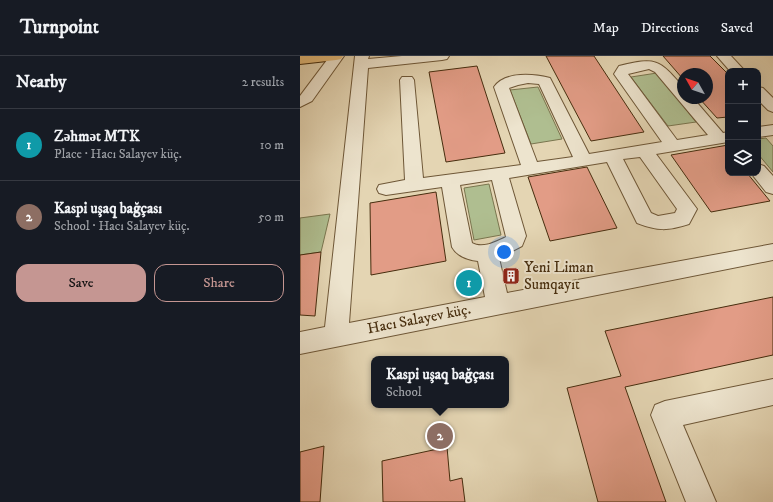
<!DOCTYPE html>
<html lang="en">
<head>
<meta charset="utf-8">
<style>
  :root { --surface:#171b24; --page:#20242c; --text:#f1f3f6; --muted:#9ea1a6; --line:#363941; --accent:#c59692 }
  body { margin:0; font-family:"IM FELL DW Pica",serif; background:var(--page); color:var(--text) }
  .controls { position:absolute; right:12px; top:12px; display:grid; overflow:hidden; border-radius:8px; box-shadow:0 4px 16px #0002 }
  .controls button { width:36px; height:36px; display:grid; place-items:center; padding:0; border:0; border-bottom:1px solid var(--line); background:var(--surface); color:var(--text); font:20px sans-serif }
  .compass { position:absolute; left:377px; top:12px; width:36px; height:36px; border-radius:50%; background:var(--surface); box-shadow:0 4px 16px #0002; rotate:310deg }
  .you { position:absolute; left:204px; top:196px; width:14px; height:14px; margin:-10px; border:3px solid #fff; border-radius:50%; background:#1a73e8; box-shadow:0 0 0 6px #1a73e833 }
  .badge { display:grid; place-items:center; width:26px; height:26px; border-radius:50%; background:var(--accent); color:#fff; font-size:13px; font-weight:700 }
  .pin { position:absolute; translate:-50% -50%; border:2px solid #fff; box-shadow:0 1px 4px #0006 }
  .popup { position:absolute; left:71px; top:300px; width:138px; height:52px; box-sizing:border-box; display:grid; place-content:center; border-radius:8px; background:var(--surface); filter:drop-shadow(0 1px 3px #0005); font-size:13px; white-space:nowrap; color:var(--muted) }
  .popup b { font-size:15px; color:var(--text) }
  .popup::after { content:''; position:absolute; left:50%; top:100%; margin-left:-8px; border:8px solid transparent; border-top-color:var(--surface) }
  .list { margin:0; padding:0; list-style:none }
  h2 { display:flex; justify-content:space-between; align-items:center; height:52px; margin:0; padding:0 16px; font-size:17px }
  h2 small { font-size:13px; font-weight:400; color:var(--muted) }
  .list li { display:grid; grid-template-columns:26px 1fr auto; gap:12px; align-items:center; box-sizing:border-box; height:72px; padding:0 16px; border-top:1px solid var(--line) }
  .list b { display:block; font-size:15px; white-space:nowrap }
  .list p { margin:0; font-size:13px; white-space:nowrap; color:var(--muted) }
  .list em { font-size:13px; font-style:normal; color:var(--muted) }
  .actions { display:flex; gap:8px; padding:12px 16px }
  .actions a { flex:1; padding:9px 0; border:1px solid var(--accent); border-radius:12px; text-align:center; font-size:14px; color:var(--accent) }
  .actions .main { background:var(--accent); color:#111 }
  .icon { flex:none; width:22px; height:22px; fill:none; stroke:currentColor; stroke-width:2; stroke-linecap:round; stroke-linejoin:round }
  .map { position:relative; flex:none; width:473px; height:446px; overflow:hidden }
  header { display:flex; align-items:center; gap:24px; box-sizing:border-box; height:56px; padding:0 20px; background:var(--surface); border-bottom:1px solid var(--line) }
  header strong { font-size:19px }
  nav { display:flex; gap:22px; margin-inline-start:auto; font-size:14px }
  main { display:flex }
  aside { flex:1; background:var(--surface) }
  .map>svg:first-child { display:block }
</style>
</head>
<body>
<header>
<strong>Turnpoint</strong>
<nav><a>Map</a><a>Directions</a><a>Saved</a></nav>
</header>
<main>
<aside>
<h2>Nearby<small>2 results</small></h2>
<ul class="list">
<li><span class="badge" style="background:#0f9aa8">1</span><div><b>Zəhmət MTK</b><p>Place · Hacı Salayev küç.</p></div><em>10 m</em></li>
<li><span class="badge" style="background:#8d6e63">2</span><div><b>Kaspi uşaq bağçası</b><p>School · Hacı Salayev küç.</p></div><em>50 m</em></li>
</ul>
<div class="actions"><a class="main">Save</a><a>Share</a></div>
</aside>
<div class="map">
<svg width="473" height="446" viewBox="0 0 473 446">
  <rect width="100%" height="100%" fill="#e4d5b3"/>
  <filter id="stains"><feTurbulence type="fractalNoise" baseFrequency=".005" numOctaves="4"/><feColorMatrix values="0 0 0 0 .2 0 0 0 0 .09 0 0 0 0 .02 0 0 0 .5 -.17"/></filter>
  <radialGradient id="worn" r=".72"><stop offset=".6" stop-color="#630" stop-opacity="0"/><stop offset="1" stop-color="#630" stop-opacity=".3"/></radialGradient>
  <!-- green -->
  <g fill="#afbe90" stroke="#7a764f">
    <path d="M357,17L396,66L368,70L331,21Z"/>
    <path d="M238,31L262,83L231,88L210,34Z"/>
    <path d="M466,82L473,90V116L458,98V83Z"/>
    <path d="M189,128L201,179L174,184L164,132Z"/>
    <path d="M30,158L21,196L0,199V162Z"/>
  </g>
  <!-- building -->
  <g fill="#e29c86" stroke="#462d0e">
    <path d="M246,0H294L344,76L291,85Z"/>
    <path d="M363,0H410L428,18V61L417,62L399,42H407V18H383V23Z"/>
    <path d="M177,10L205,97L146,106L129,16Z"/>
    <path d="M428,89V117H447L470,145L411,156L371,99Z"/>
    <path d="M287,111L317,172L250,185L228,121Z"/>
    <path d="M136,136L146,205L71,219L70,147Z"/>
    <path d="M21,196L15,260L0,259V199Z"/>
    <path d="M473,241V299L325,331L366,446H298L267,332L321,320L305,275Z"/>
    <path d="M24,390L20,446H0V396Z"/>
    <path d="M147,391L150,425L162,422L165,446H83L82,405Z"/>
  </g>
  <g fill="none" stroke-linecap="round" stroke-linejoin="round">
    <defs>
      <g id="minor">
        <path d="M30,0H44L12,45L0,51V40Z"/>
        <path d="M55,0H69L68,3L102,0H149L147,3L142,4L68,12L49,267L185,241L178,205C168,204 157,200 152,191L142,131L86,139L79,137L77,133L79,129L105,124L100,24L102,21H112L114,24L123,122L221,109L194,31C205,15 234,18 250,22L289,98L362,86L314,18L319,10C356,1 359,3 383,31V42H393L423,77L428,76V86L356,98L397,153L389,168C367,175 358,175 337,167L307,106L209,122L226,180L222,190L199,202L207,237L473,188V204L0,298V276L25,271ZM349,13L355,16L408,79L377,84L328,18ZM228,27L239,28L273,101L237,106L209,32L218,29ZM340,101L377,153L375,157L358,160L351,157L323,103ZM192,124L206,181C196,186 182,193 172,187L160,129Z"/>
        <path d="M417,0H431L445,15H430Z"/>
        <path d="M458,31L463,32L473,42V56L468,54L458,44Z"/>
        <path d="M473,69V79L458,81V71Z"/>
        <path d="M458,108L464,110L473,120V138L466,136L451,117H458Z"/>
        <path d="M473,323V349L383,369L416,446H386L351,359L355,349L365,345Z"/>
      </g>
      <path id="major" d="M0,0H43L41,3L36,4L0,8Z"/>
    </defs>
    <!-- minor casing -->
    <use href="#minor" stroke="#6e5737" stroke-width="2"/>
    <!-- major casing -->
    <use href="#major" stroke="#462d0e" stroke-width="2"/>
    <!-- minor -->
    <use href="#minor" fill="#ede4ce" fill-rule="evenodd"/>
    <!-- major -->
    <use href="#major" fill="#e2ba7a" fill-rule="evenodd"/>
  </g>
  <!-- icons -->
  <defs>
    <symbol id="building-square" viewBox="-11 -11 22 22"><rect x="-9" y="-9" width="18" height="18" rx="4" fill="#8f2418" stroke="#ede4ce"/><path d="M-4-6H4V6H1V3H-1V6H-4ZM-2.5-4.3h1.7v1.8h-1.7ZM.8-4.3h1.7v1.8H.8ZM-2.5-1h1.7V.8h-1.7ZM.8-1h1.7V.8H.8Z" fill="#fff"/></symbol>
  </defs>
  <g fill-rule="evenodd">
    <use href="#building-square" x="201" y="210" width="20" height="20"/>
  </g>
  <g text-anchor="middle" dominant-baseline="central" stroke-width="4" stroke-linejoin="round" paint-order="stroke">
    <!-- poi labels -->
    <g font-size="15" fill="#462d0e" stroke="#ede4ce" text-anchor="start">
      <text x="224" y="211">Yeni Liman<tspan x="224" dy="17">Sumqayıt</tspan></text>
    </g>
    <!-- street labels -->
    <g font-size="15" fill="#462d0e" stroke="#ede4ce">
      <text transform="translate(119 263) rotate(-11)">Hacı Salayev küç.</text>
    </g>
  </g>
  <rect width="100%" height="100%" filter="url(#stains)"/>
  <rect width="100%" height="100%" fill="url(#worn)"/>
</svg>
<div class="controls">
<button>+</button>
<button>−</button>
<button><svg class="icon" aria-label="layers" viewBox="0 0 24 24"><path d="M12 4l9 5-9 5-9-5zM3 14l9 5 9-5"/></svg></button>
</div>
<svg class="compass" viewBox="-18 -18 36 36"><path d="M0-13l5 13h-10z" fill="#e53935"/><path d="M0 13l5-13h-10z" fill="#9ea1a6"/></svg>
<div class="you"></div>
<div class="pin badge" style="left:169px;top:227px;background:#0f9aa8">1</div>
<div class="pin badge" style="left:140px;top:380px;background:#8d6e63">2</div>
<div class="popup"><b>Kaspi uşaq bağçası</b>School</div>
</div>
</main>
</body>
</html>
